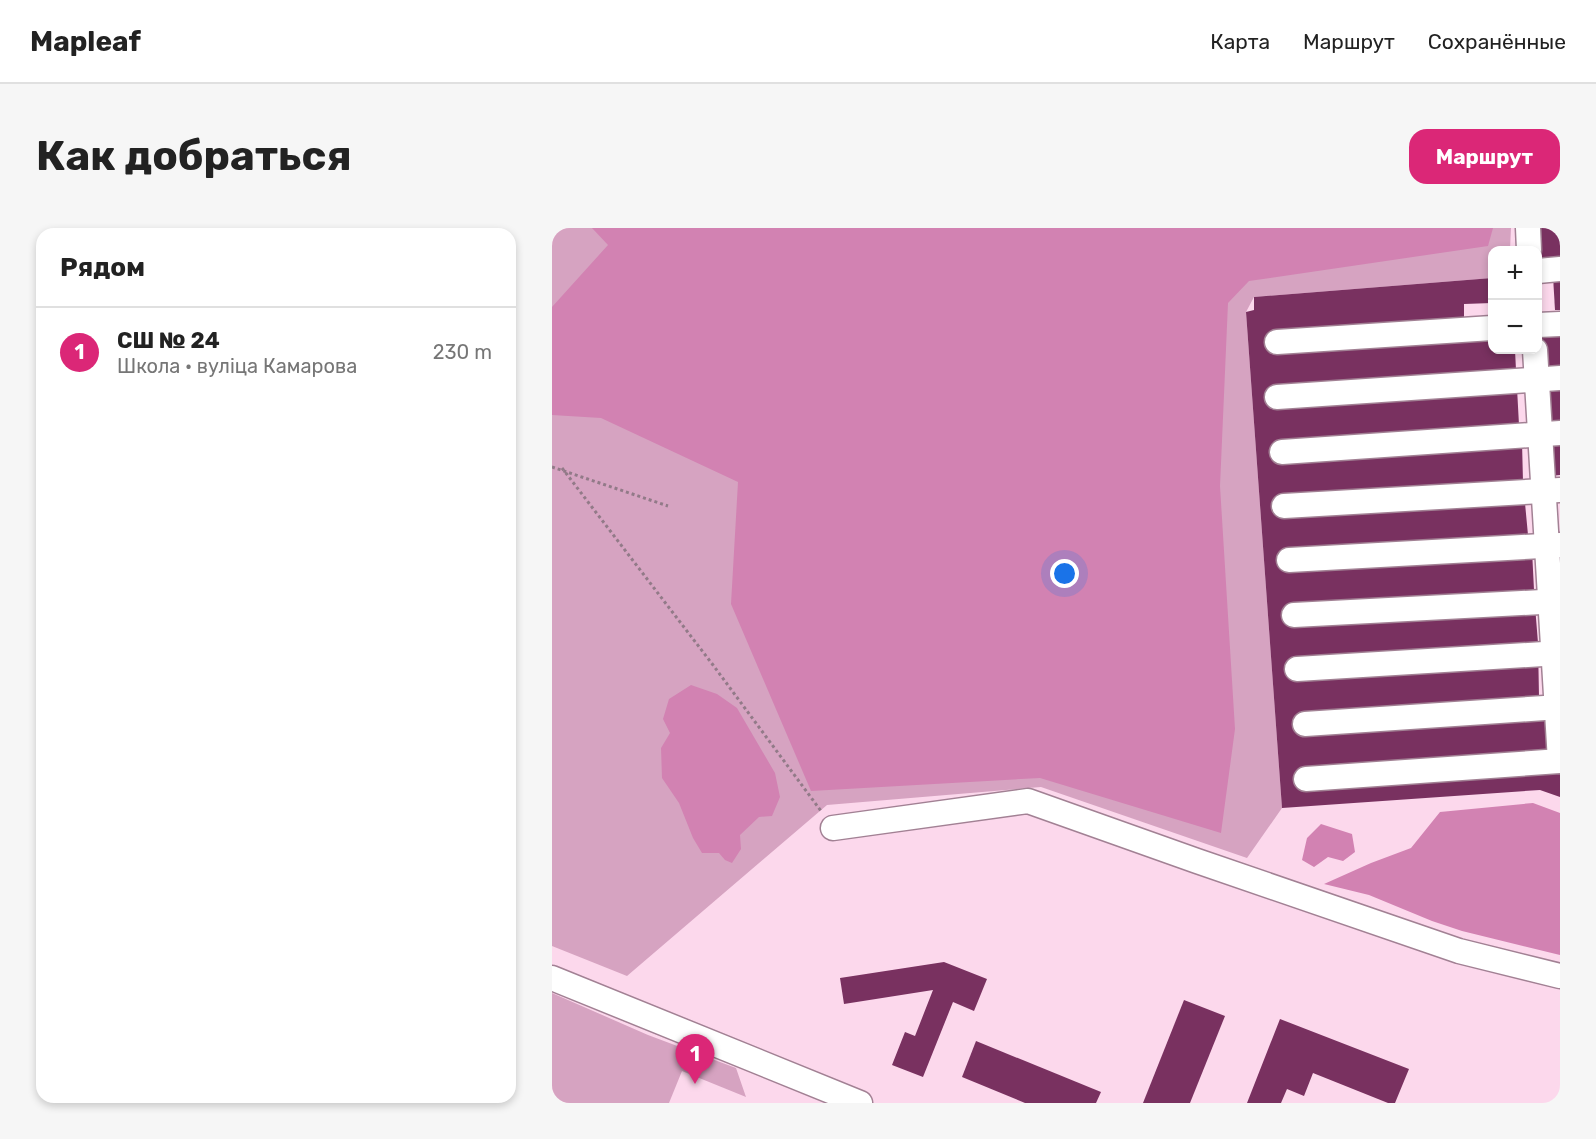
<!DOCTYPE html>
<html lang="ru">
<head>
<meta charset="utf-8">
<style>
  :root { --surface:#fff; --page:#f6f6f6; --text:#222; --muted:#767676; --line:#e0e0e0; --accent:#db2777 }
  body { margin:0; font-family:Rubik,sans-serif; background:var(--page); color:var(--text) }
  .controls { position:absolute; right:18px; top:18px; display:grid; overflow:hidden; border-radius:12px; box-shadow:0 3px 9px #0003 }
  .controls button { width:54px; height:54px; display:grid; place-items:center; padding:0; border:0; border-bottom:2px solid var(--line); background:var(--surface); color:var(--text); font:30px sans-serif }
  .you { position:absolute; left:513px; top:346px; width:21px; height:21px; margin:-15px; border:4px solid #fff; border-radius:50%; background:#1a73e8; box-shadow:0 0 0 9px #1a73e833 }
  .badge { display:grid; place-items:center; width:39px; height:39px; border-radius:50%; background:var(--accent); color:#fff; font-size:20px; font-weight:700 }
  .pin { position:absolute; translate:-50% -50px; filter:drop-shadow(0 2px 3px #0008) }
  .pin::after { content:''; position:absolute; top:32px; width:21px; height:18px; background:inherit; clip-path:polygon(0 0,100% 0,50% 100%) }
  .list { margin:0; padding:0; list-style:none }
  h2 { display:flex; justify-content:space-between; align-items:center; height:78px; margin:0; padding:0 24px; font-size:26px }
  h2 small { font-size:20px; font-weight:400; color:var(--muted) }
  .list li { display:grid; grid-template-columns:39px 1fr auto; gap:18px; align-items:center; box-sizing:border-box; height:90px; padding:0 24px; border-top:2px solid var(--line) }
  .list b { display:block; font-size:22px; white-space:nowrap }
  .list p { margin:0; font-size:20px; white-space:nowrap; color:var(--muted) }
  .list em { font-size:20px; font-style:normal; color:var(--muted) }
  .map { position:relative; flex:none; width:1008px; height:875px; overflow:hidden; border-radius:18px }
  header { display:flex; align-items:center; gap:36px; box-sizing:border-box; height:84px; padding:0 30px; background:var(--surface); border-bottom:2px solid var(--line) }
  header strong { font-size:28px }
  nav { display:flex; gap:33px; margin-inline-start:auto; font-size:21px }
  .intro { display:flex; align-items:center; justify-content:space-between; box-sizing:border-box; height:144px; padding:0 36px }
  h1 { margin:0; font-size:42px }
  .button { padding:15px 27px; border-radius:18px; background:var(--accent); color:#fff; font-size:21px; font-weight:700 }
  main { display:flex; gap:36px; padding:0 36px }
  aside { flex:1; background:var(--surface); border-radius:18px; box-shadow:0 3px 9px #0003 }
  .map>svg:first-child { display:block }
</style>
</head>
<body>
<header>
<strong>Mapleaf</strong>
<nav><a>Карта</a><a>Маршрут</a><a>Сохранённые</a></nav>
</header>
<div class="intro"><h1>Как добраться</h1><a class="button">Маршрут</a></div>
<main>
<aside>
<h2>Рядом<small></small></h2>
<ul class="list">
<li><span class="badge">1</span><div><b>СШ № 24</b><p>Школа · вуліца Камарова</p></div><em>230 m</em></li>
</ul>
</aside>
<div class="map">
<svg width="1008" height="875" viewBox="0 0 1008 875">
  <rect width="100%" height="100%" fill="#fcd8ec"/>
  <!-- green -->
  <g fill="#d6a3c1">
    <path d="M0,0H959L958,22H940V50L702,69L694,84L730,580L695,630L489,559L275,577L75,748L0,718Z"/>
    <path d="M0,765L96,807L184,840L194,869L130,843L117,875H0Z"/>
  </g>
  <!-- water -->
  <g fill="#d282b2">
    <path d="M40,0H941L936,18L697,53L676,75L668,258L683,501L669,605L488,550L259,563L179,376L186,254L49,190L0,187V79L56,17Z"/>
    <path d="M139,457L165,466L185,480L223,545L228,569L220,588L207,589L188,607L189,621L180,635L173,632L167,625H150L141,610L127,575L110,550L109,520L118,505L111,491L117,471Z"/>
    <path d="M981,575L1008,585V727L910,703L880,693L817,667L772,656L819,635L859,620L888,584Z"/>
    <path d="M769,596L800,606L803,624L791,633L776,629L762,639L750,632L755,610Z"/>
  </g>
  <!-- building -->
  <g fill="#793160">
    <path d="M988,0H1008V29L990,30Z"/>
    <path d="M1008,47V82H1003L1001,48Z"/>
    <path d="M940,50V75L912,76V95L715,108L716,122L940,105V122H963L964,142L719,158L721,176L965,160L967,197L722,213L723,232L970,214L971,254L976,307L980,322L982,362L734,377L735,394L983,378L986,415L987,469L742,488L744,505L993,485L995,524L998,543L1008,546V569L988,562L730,580L694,84L702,82V69Z"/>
    <path d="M1008,103V140L991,141L989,105Z"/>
    <path d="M1008,155V192L998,193L995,156Z"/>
    <path d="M1008,210V247L998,248L996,211Z"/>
    <path d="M392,734L435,751L422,783L401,774L371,849L340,837L353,804L363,808L381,762L292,776L288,750Z"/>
    <path d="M632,772L673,788L638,875H591Z"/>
    <path d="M728,791L857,841L843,875H836L761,845L752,868L735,861L729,875H695Z"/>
    <path d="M424,813L549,864L544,875H473L410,849Z"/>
  </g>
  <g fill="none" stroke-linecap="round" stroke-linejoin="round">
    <defs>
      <g id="minor">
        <path d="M976,0L977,22"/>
        <path d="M986,43L1008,41"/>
        <path d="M986,97L1008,96"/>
        <path d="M725,114L940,100"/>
        <path d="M983,122L1008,533"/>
        <path d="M725,169L1008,150"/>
        <path d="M730,224L1008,205"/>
        <path d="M732,278L1008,262"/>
        <path d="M737,332L1008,317"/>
        <path d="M742,387L1008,373"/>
        <path d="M745,441L1008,425"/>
        <path d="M753,496L1008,479"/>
        <path d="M754,551L1008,533"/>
        <path d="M281,600L476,573L645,633L907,723L1008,748"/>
        <path d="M0,750L308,875"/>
      </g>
    </defs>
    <!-- minor casing -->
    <use href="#minor" stroke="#a28194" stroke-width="27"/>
    <!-- path -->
    <g stroke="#927a88" stroke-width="3" stroke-dasharray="3 3" stroke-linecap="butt">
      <path d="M0,239L116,278"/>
      <path d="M10,240L161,437L269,583"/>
    </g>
    <!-- minor -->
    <use href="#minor" stroke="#fff" stroke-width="24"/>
  </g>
</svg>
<div class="controls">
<button>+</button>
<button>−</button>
</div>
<div class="you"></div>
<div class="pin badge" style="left:143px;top:856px">1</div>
</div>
</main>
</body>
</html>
